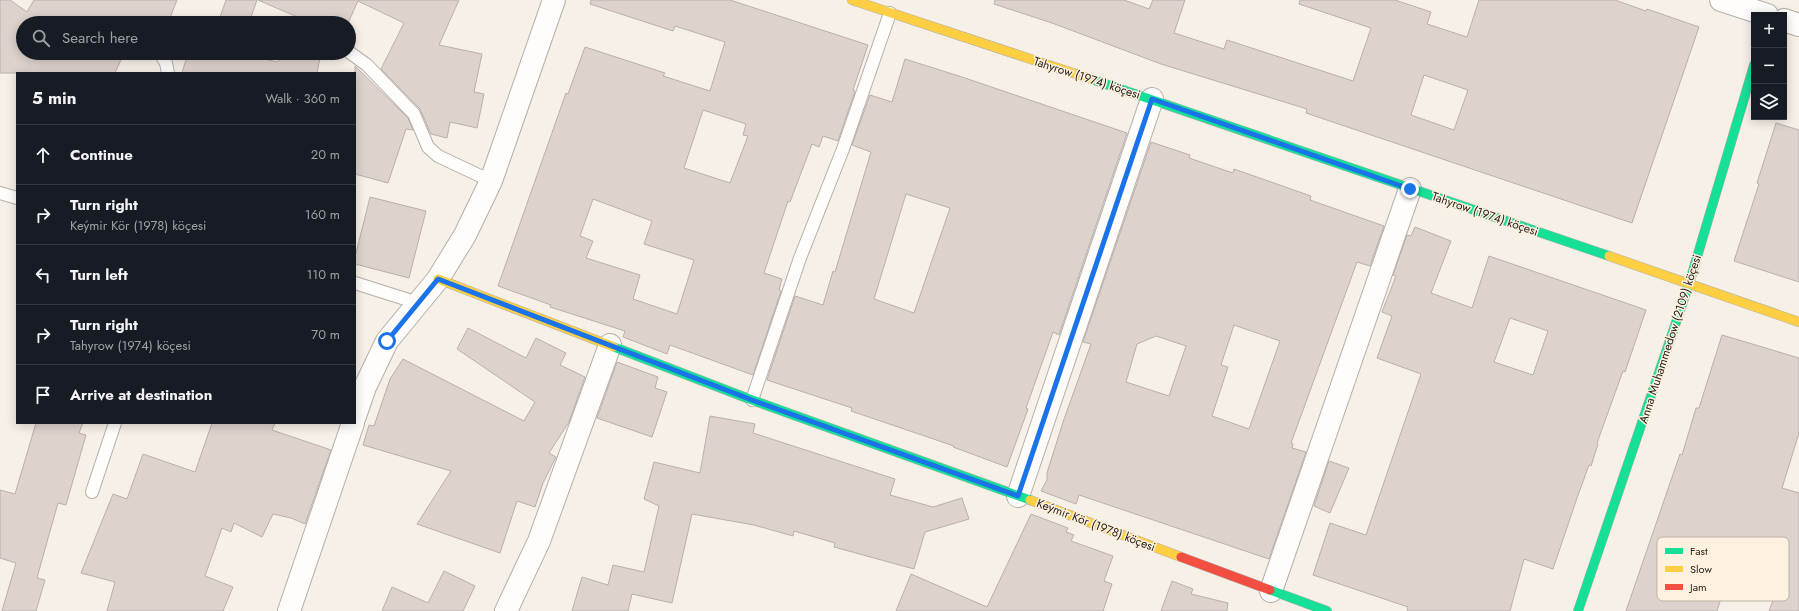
<!DOCTYPE html>
<html lang="en">
<head>
<meta charset="utf-8">
<style>
  :root { --surface:#171b24; --page:#20242c; --text:#f1f3f6; --muted:#9ea1a6; --line:#363941 }
  body { margin:0; font-family:Jost,sans-serif; background:var(--page); color:var(--text) }
  .controls { position:absolute; right:12px; top:12px; display:grid; overflow:hidden; border-radius:0px; box-shadow:0 2px 10px #0003 }
  .controls button { width:36px; height:36px; display:grid; place-items:center; padding:0; border:0; border-bottom:1px solid var(--line); background:var(--surface); color:var(--text); font:20px sans-serif }
  .stop { position:absolute; width:12px; height:12px; margin:-9px; border:3px solid #1a73e8; border-radius:50%; background:#fff }
  .stop.end { background:#1a73e8; border-color:#fff; box-shadow:0 1px 4px #0008 }
  .list { margin:0; padding:0; list-style:none }
  h2 { display:flex; justify-content:space-between; align-items:center; height:52px; margin:0; padding:0 16px; font-size:17px }
  h2 small { font-size:13px; font-weight:400; color:var(--muted) }
  .list li { display:grid; grid-template-columns:26px 1fr auto; gap:12px; align-items:center; box-sizing:border-box; height:60px; padding:0 16px; border-top:1px solid var(--line) }
  .list b { display:block; font-size:15px; white-space:nowrap }
  .list p { margin:0; font-size:13px; white-space:nowrap; color:var(--muted) }
  .list em { font-size:13px; font-style:normal; color:var(--muted) }
  .icon { flex:none; width:22px; height:22px; fill:none; stroke:currentColor; stroke-width:2; stroke-linecap:round; stroke-linejoin:round }
  .map { position:relative; flex:none; width:1799px; height:611px; overflow:hidden }
  .search { position:absolute; background:var(--surface); box-shadow:0 2px 10px #0003; left:16px; top:16px; width:340px; height:44px; display:flex; align-items:center; gap:10px; box-sizing:border-box; padding:0 14px; border-radius:22px; color:var(--muted); font-size:15px }
  .panel { position:absolute; background:var(--surface); box-shadow:0 2px 10px #0003; left:16px; top:72px; width:340px; height:352px; border-radius:0px }
  .map>svg:first-child { display:block }
</style>
</head>
<body>
<div class="map">
<svg width="1799" height="611" viewBox="0 0 1799 611">
  <rect width="100%" height="100%" fill="#f7f0e7"/>
  <!-- building -->
  <g fill="#ded2cd" stroke="#b8b0ac" fill-rule="evenodd">
    <path d="M0,0H10L27,12L34,0H177L168,23H23V53H124L115,73H0Z"/>
    <path d="M226,0H257L249,23H218Z"/>
    <path d="M258,0H459L439,45L482,54L474,92L484,94L477,128L450,122L447,138L431,134L420,109L381,69L404,23L358,1L348,23H311Z"/>
    <path d="M591,0H730L868,45L853,90L855,91L838,141L823,136L819,147L812,144L790,202L788,201L764,273L782,279L779,290L781,291L753,375L670,345L667,354L623,337L625,331L550,307L551,305L498,286L566,93L568,94L585,47L665,73L663,76L710,91L725,42L675,26L673,31L590,4ZM703,110L746,124L743,135L748,136L730,183L684,168ZM593,199L652,221L644,244L694,260L677,314L633,299L640,275L586,258L593,241L580,236Z"/>
    <path d="M995,0H1124L1149,9L1153,0H1185L1174,33L1224,49L1227,40L1353,81L1371,28L1299,4L1300,0H1395L1431,12L1427,24L1467,37L1479,0H1615L1646,11L1647,9L1699,27L1632,223L1306,113L1307,109L1161,64L1052,23L994,4ZM1424,75L1468,90L1454,130L1411,115Z"/>
    <path d="M188,53H240L277,62L287,53H321L317,73H182Z"/>
    <path d="M905,59L962,77L1127,133L1059,335L1053,332L1026,408L1028,409L1007,467L953,447L954,446L851,411L852,408L767,380L795,296L823,305L833,271L835,272L871,152L852,145L870,95L892,102ZM906,194L950,208L914,313L874,299Z"/>
    <path d="M355,66L408,118L413,130L406,129L388,183L355,174Z"/>
    <path d="M1776,123L1799,130V282L1734,261L1759,184L1757,183Z"/>
    <path d="M1151,142L1190,155L1189,158L1233,173L1234,169L1311,196L1310,200L1384,226L1370,266L1357,262L1291,443L1293,444L1292,448L1306,452L1269,559L1079,495L1076,504L1041,491L1047,480V473L1063,422L1091,344L1083,342ZM1234,325L1280,341L1249,429L1212,416L1228,367L1221,365ZM1156,336L1186,346L1169,396L1126,382L1137,344Z"/>
    <path d="M370,197L426,211L409,278L355,264V257Z"/>
    <path d="M1415,227L1451,241L1431,293L1472,308L1489,256L1646,310L1625,372L1623,371L1597,443L1598,444L1591,466L1589,465L1577,498L1553,569L1524,559L1510,611H1407L1408,607L1313,575L1330,523L1366,535L1421,374L1377,358L1392,316L1382,312L1396,276L1393,275L1407,235L1411,236ZM1510,318L1548,331L1533,375L1494,362Z"/>
    <path d="M468,328L526,358L536,338L566,353L560,365L585,377L569,422L549,453L556,457L543,483L535,507L517,501L500,553L417,524L451,471L363,445L369,425L374,426L390,379L403,359L524,421L535,402L457,349Z"/>
    <path d="M1722,335L1799,358V433L1782,488L1799,493V611H1769L1780,582L1731,567L1717,611H1626L1680,454L1682,455L1696,408H1699Z"/>
    <path d="M617,362L658,377L655,388L667,392L652,437L597,418Z"/>
    <path d="M710,416L755,424L753,433L895,479L890,495L933,507L962,498L969,519L925,532L914,569L834,547L835,543L794,531L793,536L754,525L692,514L672,603L632,594L628,611H572L582,577L608,585L613,565L644,572L659,506L644,499L654,462L700,473Z"/>
    <path d="M36,423H83L79,433L86,435L66,505L58,503L45,549L37,578L45,580L36,611H2L16,563L0,558V490L15,494Z"/>
    <path d="M212,423H275L272,430L331,450L305,524L291,518L273,514L262,537L234,523L231,532L222,528L205,576L233,587L223,611H107L115,582L81,573L113,494L127,499L143,454L195,472Z"/>
    <path d="M1329,461L1349,468L1330,513L1314,506Z"/>
    <path d="M1031,514L1068,528L1066,532L1074,535L1071,541L1113,556L1104,581L1112,584L1103,611H896L911,574L987,607Z"/>
    <path d="M444,571L475,586L463,611H382L392,587L428,603Z"/>
    <path d="M1172,581L1193,589L1191,594L1228,603L1227,611H1161Z"/>
  </g>
  <g fill="none" stroke-linecap="round" stroke-linejoin="round">
    <defs>
      <g id="lane">
        <path d="M349,52L367,65L414,114L428,147L438,156L491,181"/>
        <path d="M160,53L166,63L168,73"/>
        <path d="M0,193L17,198"/>
        <path d="M355,283L418,303"/>
        <path d="M752,400L800,258L843,149L890,13"/>
        <path d="M92,492L115,423"/>
      </g>
      <g id="street">
        <path d="M1721,0L1767,15"/>
        <path d="M1784,20L1799,25"/>
        <path d="M355,416L365,387L387,341L438,279L465,235L491,181L554,0"/>
        <path d="M1018,496L1152,99"/>
        <path d="M1271,591L1410,189"/>
        <path d="M289,611L353,423"/>
        <path d="M506,611L539,541L610,345"/>
      </g>
      <g id="fast">
        <path d="M1091,79L1609,256"/>
        <path d="M614,347L752,400L1030,500"/>
        <path d="M1270,590L1327,611"/>
        <path d="M1578,611L1689,284L1754,65"/>
      </g>
      <g id="slow">
        <path d="M852,0L1091,79"/>
        <path d="M1609,256L1799,322"/>
        <path d="M438,279L614,347"/>
        <path d="M1030,500L1181,557"/>
      </g>
      <path id="jam" d="M1181,557L1270,590"/>
    </defs>
    <!-- lane casing -->
    <use href="#lane" stroke="#b5afa8" stroke-width="14"/>
    <!-- street casing -->
    <use href="#street" stroke="#b5afa8" stroke-width="24"/>
    <!-- fast casing -->
    <use href="#fast" stroke="#b5afa8" stroke-width="10"/>
    <!-- slow casing -->
    <use href="#slow" stroke="#b5afa8" stroke-width="10"/>
    <!-- jam casing -->
    <use href="#jam" stroke="#b5afa8" stroke-width="10"/>
    <!-- lane -->
    <use href="#lane" stroke="#fefdfb" stroke-width="12"/>
    <!-- street -->
    <use href="#street" stroke="#fefdfb" stroke-width="22"/>
    <!-- fast -->
    <use href="#fast" stroke="#16e098" stroke-width="9"/>
    <!-- slow -->
    <use href="#slow" stroke="#ffcf43" stroke-width="9"/>
    <!-- jam -->
    <use href="#jam" stroke="#f24e42" stroke-width="9"/>
  </g>
  <g fill="none" stroke-linecap="round" stroke-linejoin="round">
    <!-- route -->
    <path stroke="#1a73e8" stroke-width="5" d="M387,341L438,279L752,400L1018,496L1152,99L1410,189"/>
  </g>
  <g text-anchor="middle" dominant-baseline="central" stroke-width="3" stroke-linejoin="round" paint-order="stroke">
    <!-- street labels -->
    <g font-size="12" fill="#2a241d" stroke="#fef1e0">
      <text transform="translate(1087 78) rotate(18)">Tahyrow (1974) köçesi</text>
      <text transform="translate(1485 214) rotate(19)">Tahyrow (1974) köçesi</text>
      <text transform="translate(1670 339) rotate(-72)">Anna Muhammedow (2109) köçesi</text>
      <text transform="translate(1096 525) rotate(21)">Keýmir Kör (1978) köçesi</text>
    </g>
  </g>
  <!-- legend -->
  <rect x="1657" y="537" width="132" height="64" rx="6" fill="#fef1e0" stroke="#beb4a6" stroke-width="1"/>
  <rect x="1665" y="548" width="18" height="6" fill="#16e098"/>
  <rect x="1665" y="566" width="18" height="6" fill="#ffcf43"/>
  <rect x="1665" y="584" width="18" height="6" fill="#f24e42"/>
  <g font-size="11" fill="#2a241d">
    <text x="1690" y="555">Fast</text>
    <text x="1690" y="573">Slow</text>
    <text x="1690" y="591">Jam</text>
  </g>
</svg>
<div class="controls">
<button>+</button>
<button>−</button>
<button><svg class="icon" aria-label="layers" viewBox="0 0 24 24"><path d="M12 4l9 5-9 5-9-5zM3 14l9 5 9-5"/></svg></button>
</div>
<div class="stop" style="left:387px;top:341px"></div>
<div class="stop end" style="left:1410px;top:189px"></div>
<div class="search"><svg class="icon" aria-label="search" viewBox="0 0 24 24"><circle cx="10" cy="10" r="6"/><path d="M15 15l6 6"/></svg>Search here</div>
<section class="panel">
<h2>5 min<small>Walk · 360 m</small></h2>
<ul class="list">
<li><svg class="icon" aria-label="ahead" viewBox="0 0 24 24"><path d="M12 20V5M6 11l6-6 6 6"/></svg><div><b>Continue</b></div><em>20 m</em></li>
<li><svg class="icon" aria-label="right" viewBox="0 0 24 24"><path d="M7 20v-9h11M14 6l5 5-5 5"/></svg><div><b>Turn right</b><p>Keýmir Kör (1978) köçesi</p></div><em>160 m</em></li>
<li><svg class="icon" aria-label="left" viewBox="0 0 24 24"><path d="M17 20v-9H6M10 6l-5 5 5 5"/></svg><div><b>Turn left</b></div><em>110 m</em></li>
<li><svg class="icon" aria-label="right" viewBox="0 0 24 24"><path d="M7 20v-9h11M14 6l5 5-5 5"/></svg><div><b>Turn right</b><p>Tahyrow (1974) köçesi</p></div><em>70 m</em></li>
<li><svg class="icon" aria-label="arrive" viewBox="0 0 24 24"><path d="M6 21V4h12l-3 4 3 4H6"/></svg><div><b>Arrive at destination</b></div></li>
</ul>
</section>
</div>
</body>
</html>
